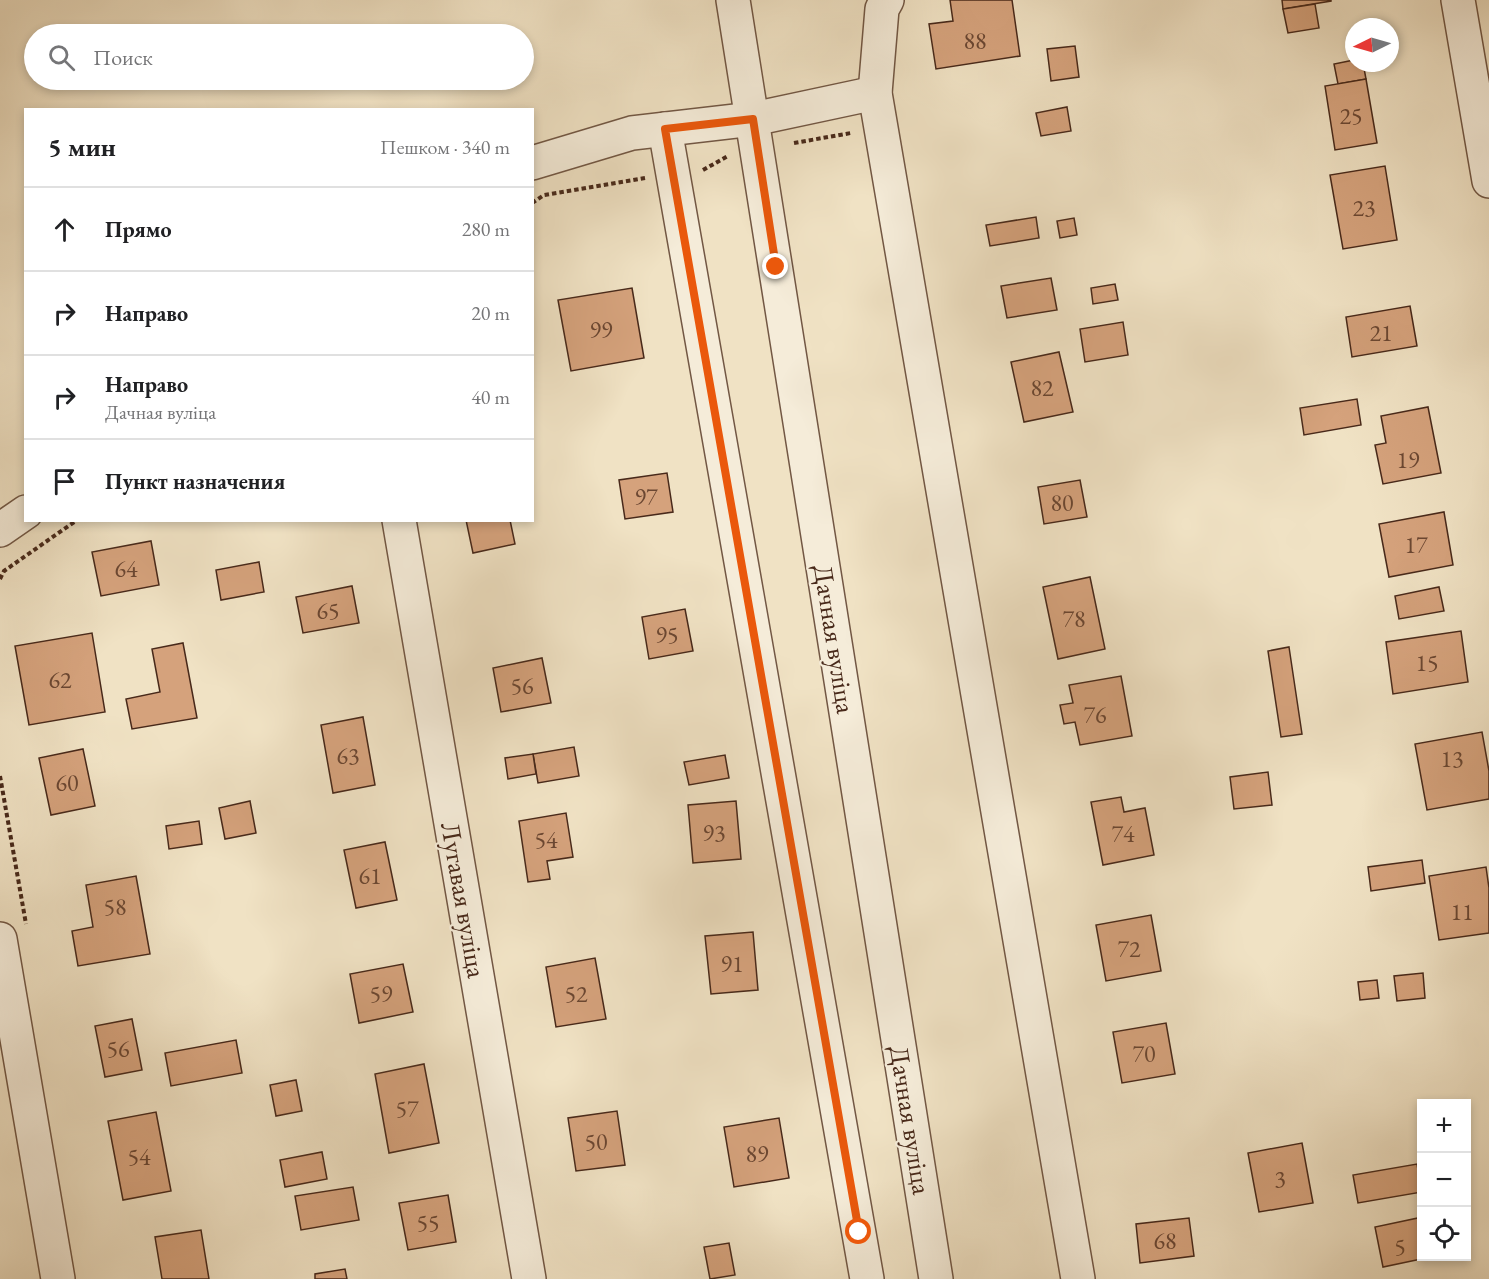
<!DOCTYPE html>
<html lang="ru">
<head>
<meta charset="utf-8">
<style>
  :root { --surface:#fff; --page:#f6f6f6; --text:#202124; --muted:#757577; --line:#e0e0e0 }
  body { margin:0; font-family:"EB Garamond",serif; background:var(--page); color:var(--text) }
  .controls { position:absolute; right:18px; bottom:18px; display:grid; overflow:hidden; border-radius:0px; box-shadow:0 3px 9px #0003 }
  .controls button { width:54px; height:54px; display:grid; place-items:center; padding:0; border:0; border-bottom:2px solid var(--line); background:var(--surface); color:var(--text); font:30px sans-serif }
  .compass { position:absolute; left:1345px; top:18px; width:54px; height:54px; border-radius:50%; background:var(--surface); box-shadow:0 3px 9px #0003; rotate:265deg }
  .stop { position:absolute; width:18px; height:18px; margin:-14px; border:4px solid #ea580c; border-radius:50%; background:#fff }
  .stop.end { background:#ea580c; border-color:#fff; box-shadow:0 2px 6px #0008 }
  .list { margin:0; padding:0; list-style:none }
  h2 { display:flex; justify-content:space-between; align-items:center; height:78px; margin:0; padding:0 24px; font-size:26px }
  h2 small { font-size:20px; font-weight:400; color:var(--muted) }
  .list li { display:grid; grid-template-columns:39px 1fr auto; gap:18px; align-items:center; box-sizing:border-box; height:84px; padding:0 24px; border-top:2px solid var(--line) }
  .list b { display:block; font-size:22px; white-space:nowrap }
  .list p { margin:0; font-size:20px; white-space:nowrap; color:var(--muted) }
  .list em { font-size:20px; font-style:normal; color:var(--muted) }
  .icon { flex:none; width:33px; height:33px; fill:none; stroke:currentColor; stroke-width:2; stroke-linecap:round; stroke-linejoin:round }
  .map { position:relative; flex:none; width:1489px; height:1279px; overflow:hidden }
  .search { position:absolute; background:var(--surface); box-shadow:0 3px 9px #0003; left:24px; top:24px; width:510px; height:66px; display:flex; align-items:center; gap:15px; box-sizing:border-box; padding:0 21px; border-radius:33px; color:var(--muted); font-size:22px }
  .panel { position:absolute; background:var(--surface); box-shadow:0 3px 9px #0003; left:24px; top:108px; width:510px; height:414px; border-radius:0px }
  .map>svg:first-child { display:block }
</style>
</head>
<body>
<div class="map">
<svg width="1489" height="1279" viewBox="0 0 1489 1279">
  <rect width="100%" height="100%" fill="#f0e2c4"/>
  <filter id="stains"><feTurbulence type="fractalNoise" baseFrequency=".00333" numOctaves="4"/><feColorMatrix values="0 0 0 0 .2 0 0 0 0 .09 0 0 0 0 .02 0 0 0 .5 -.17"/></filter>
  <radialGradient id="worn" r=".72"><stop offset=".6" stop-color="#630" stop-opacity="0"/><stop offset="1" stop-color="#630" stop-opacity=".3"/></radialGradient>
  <!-- building -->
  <g fill="#d5a27c" stroke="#48291a" stroke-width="1.5">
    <path d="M950,0H1012L1020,56L936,69L929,24L953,21Z"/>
    <path d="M1282,0H1331V1L1283,9Z"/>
    <path d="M1315,4L1319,28L1288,33L1283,9Z"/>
    <path d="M1075,46L1079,77L1051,81L1047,49Z"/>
    <path d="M1354,60V63H1363L1366,79L1338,84L1334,64Z"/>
    <path d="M1366,79L1377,143L1335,150L1325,86Z"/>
    <path d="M1067,107L1071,131L1041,136L1036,113Z"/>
    <path d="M1385,166L1397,240L1343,249L1330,175Z"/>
    <path d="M1036,217L1039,238L990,246L986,225Z"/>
    <path d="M1074,218L1077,235L1060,238L1057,221Z"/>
    <path d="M1051,278L1057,310L1007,318L1001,286Z"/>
    <path d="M1115,284L1118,300L1093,304L1091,288Z"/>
    <path d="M632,288L644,358L571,371L558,300Z"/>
    <path d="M1410,306L1417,346L1352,357L1346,317Z"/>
    <path d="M1123,322L1128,355L1085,362L1080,329Z"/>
    <path d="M1059,352L1073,412L1024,422L1011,362Z"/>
    <path d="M1357,399L1361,425L1304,435L1300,408Z"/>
    <path d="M1428,407L1441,473L1383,484L1375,445L1386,443L1381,416Z"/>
    <path d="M667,473L673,512L625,519L619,480Z"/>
    <path d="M1080,480L1087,517L1044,524L1038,487Z"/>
    <path d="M1444,512L1453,565L1389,577L1379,524Z"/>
    <path d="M466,520H510L515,544L473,553Z"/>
    <path d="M151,541L159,585L101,596L92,552Z"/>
    <path d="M259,562L264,592L221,600L216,570Z"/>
    <path d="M1090,577L1105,649L1058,659L1043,587Z"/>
    <path d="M352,586L359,623L303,633L296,597Z"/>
    <path d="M1439,587L1444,611L1399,619L1395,596Z"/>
    <path d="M685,609L693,651L649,659L642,617Z"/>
    <path d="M1461,631L1468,682L1393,694L1386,642Z"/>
    <path d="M92,633L105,712L29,725L15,646Z"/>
    <path d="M183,643L197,718L132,729L126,699L160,692L152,649Z"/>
    <path d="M1289,647L1302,734L1281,737L1268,651Z"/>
    <path d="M542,658L551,703L501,712L493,668Z"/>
    <path d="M1121,676L1132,736L1080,745L1075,722L1064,724L1060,705L1073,703L1069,685Z"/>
    <path d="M363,717L375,785L333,793L321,725Z"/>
    <path d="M1482,732L1489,771V799L1427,810L1415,744Z"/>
    <path d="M574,747L579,776L538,783L533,754Z"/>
    <path d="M83,749L95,806L51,815L39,758Z"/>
    <path d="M533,754L536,774L508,779L505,758Z"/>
    <path d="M725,755L729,778L689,785L684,762Z"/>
    <path d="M1268,772L1272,805L1234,809L1230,777Z"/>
    <path d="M1121,797L1124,812L1145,808L1154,855L1103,865L1091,802Z"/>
    <path d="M250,801L256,833L225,839L219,808Z"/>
    <path d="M736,801L741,859L693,863L688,805Z"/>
    <path d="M566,813L573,857L547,861L550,879L528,882L519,821Z"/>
    <path d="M199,821L202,844L169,849L166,826Z"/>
    <path d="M385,842L397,900L356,908L344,850Z"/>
    <path d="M1422,860L1425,883L1371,891L1368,867Z"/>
    <path d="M1486,867L1489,888V933L1439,940L1429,876Z"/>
    <path d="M136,876L150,954L78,966L72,931L93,927L86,885Z"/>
    <path d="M1151,915L1161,971L1106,981L1096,925Z"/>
    <path d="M753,932L758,990L711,994L705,936Z"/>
    <path d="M595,958L606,1019L556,1027L546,967Z"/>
    <path d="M403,964L413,1012L359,1023L350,974Z"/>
    <path d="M1423,973L1425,998L1397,1001L1394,976Z"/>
    <path d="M1377,980L1379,998L1360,1000L1358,982Z"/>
    <path d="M132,1019L142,1070L105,1077L95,1026Z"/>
    <path d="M1166,1023L1175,1074L1122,1083L1113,1032Z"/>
    <path d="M236,1040L242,1073L171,1086L165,1053Z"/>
    <path d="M424,1064L439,1143L389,1153L375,1074Z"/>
    <path d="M296,1080L302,1111L276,1116L270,1085Z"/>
    <path d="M617,1111L625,1165L576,1171L568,1118Z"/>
    <path d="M156,1112L171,1191L123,1200L108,1121Z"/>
    <path d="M779,1118L789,1178L734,1187L724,1127Z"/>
    <path d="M1302,1143L1313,1203L1259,1212L1248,1153Z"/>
    <path d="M322,1152L327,1179L285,1187L280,1160Z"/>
    <path d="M1417,1164L1422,1192L1358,1203L1353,1175Z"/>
    <path d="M353,1187L359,1220L301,1230L295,1196Z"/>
    <path d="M448,1195L456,1242L408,1250L399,1203Z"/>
    <path d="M1189,1218L1194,1256L1140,1263L1136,1224Z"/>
    <path d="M1418,1218L1422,1236V1256L1426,1258L1383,1267L1375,1227Z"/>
    <path d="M201,1230L209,1279H162L155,1237Z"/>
    <path d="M729,1243L735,1275L710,1279L704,1247Z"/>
    <path d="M345,1269L347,1279H315V1274Z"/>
  </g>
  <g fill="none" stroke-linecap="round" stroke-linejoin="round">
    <defs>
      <g id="minor">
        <path d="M733,0L936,1279"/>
        <path d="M887,0L882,9L875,93L1078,1279"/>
        <path d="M1458,0L1489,181"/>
        <path d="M665,129L867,1279"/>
        <path d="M532,163L632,133L753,119L875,93"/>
        <path d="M399,520L529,1279"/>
        <path d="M0,530L26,512"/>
        <path d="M0,939L58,1279"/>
      </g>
    </defs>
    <!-- minor casing -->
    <use href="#minor" stroke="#725744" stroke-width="36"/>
    <!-- path -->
    <g stroke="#48291a" stroke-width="4" stroke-dasharray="4.5 3" stroke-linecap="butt">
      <path d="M794,143L851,133"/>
      <path d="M703,170L728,156"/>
      <path d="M532,203L544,195L645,178"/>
      <path d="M0,579L4,571L77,520"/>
      <path d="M0,776L26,924"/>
    </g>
    <!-- minor -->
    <use href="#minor" stroke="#f5ecd9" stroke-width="33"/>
  </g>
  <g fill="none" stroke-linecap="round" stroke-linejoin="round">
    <!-- route -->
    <path stroke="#ea580c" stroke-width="8" d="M776,267L753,119L665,129L859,1232"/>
  </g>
  <g text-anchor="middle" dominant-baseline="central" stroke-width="4.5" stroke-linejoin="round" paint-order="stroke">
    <!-- number labels -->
    <g font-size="24" fill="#6b4732">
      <text x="975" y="40">88</text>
      <text x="1351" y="115">25</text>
      <text x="1364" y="207">23</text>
      <text x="601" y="329">99</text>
      <text x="1381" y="332">21</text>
      <text x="1042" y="387">82</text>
      <text x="1408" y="459">19</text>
      <text x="646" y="496">97</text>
      <text x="1062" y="502">80</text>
      <text x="1416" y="544">17</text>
      <text x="126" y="568">64</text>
      <text x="328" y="610">65</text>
      <text x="1074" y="618">78</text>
      <text x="667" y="634">95</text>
      <text x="1427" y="662">15</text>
      <text x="60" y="679">62</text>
      <text x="522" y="685">56</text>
      <text x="1095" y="714">76</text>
      <text x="348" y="755">63</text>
      <text x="1452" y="758">13</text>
      <text x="67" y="782">60</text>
      <text x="714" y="832">93</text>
      <text x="1123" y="833">74</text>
      <text x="546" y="839">54</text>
      <text x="370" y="875">61</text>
      <text x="115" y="906">58</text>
      <text x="1462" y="911">11</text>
      <text x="1129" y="948">72</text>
      <text x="732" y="963">91</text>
      <text x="381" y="993">59</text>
      <text x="576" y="993">52</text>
      <text x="118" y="1048">56</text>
      <text x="1144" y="1053">70</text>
      <text x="407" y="1108">57</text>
      <text x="596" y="1141">50</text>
      <text x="757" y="1153">89</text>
      <text x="139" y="1156">54</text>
      <text x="1280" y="1178">3</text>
      <text x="428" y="1222">55</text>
      <text x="1165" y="1240">68</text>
      <text x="1400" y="1246">5</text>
    </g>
    <!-- street labels -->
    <g font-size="27" fill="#48291a" stroke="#f5ecd9">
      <text transform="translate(835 639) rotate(81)">Дачная вуліца</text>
      <text transform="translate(464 900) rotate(80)">Лугавая вуліца</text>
      <text transform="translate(911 1120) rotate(81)">Дачная вуліца</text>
    </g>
  </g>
  <rect width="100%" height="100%" filter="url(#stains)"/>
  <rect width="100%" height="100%" fill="url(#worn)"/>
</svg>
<div class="controls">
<button>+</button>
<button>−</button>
<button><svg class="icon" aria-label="locate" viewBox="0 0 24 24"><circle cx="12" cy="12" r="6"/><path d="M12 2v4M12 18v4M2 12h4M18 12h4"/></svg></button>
</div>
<svg class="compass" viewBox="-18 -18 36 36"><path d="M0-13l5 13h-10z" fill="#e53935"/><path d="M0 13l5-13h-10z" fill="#757577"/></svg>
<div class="stop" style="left:859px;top:1232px"></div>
<div class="stop end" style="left:776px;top:267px"></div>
<div class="search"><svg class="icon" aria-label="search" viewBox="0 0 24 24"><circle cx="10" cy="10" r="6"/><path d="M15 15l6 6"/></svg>Поиск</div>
<section class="panel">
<h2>5 мин<small>Пешком · 340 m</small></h2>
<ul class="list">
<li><svg class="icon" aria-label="ahead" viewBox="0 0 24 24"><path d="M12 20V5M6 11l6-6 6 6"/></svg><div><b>Прямо</b></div><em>280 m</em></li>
<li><svg class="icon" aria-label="right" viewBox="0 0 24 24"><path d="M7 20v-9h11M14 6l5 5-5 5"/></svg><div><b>Направо</b></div><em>20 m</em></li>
<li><svg class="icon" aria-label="right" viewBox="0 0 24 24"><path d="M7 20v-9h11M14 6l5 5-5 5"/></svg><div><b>Направо</b><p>Дачная вуліца</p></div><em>40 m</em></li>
<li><svg class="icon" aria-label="arrive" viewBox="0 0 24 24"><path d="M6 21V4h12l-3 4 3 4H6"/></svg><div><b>Пункт назначения</b></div></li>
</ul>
</section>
</div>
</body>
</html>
